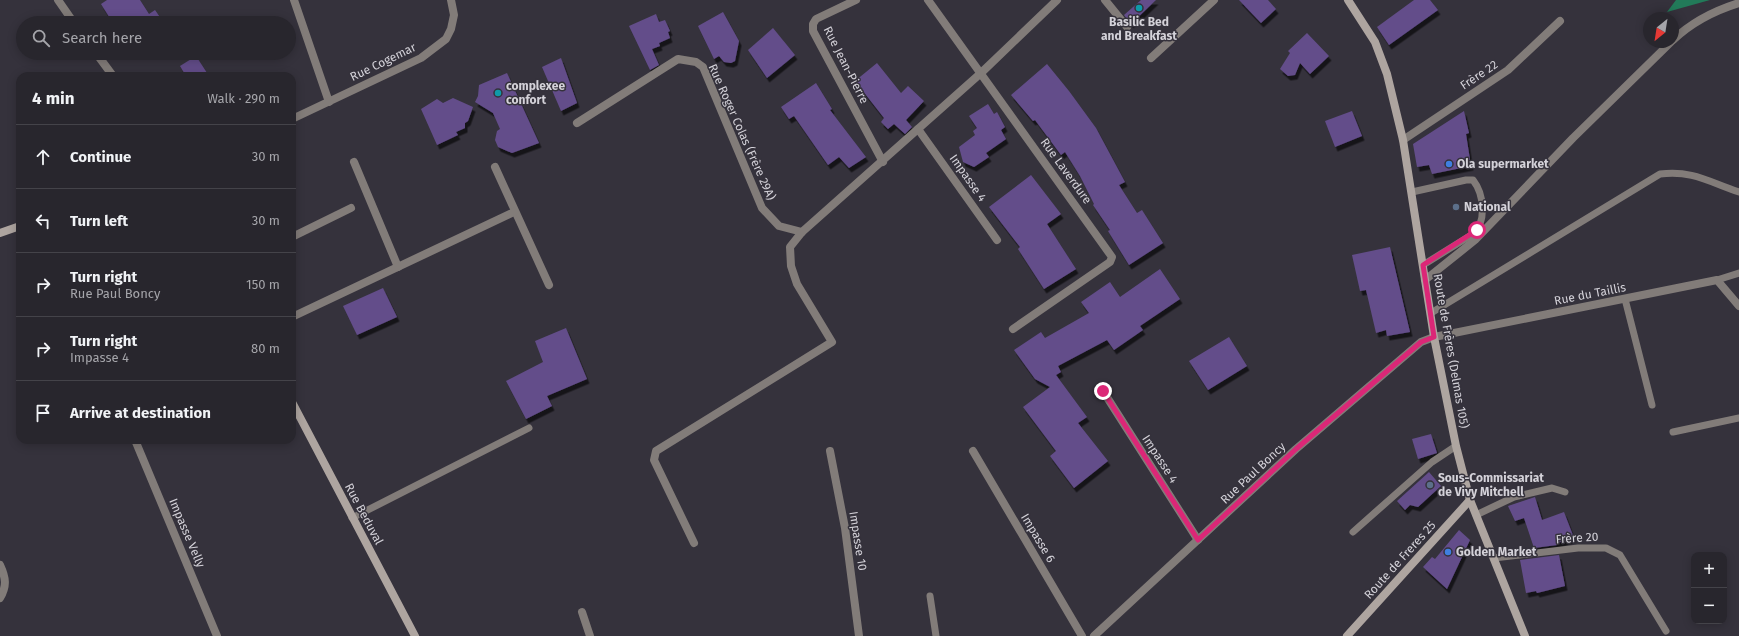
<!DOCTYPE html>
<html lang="en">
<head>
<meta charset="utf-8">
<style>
  :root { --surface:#28262d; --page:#343239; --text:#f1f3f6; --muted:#a5a5aa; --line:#444349 }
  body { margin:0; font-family:"Fira Sans",sans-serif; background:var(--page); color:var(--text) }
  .controls { position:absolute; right:12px; bottom:12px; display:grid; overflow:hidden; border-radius:8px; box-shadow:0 2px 10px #0003 }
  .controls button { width:36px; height:36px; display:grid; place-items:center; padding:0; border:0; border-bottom:1px solid var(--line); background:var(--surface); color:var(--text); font:20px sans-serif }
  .compass { position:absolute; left:1643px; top:12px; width:36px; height:36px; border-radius:50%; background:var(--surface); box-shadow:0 2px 10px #0003; rotate:210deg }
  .stop { position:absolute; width:12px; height:12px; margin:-9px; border:3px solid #db2777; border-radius:50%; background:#fff }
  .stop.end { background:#db2777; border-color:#fff; box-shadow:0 1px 4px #0008 }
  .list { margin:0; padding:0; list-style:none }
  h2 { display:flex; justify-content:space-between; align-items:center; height:52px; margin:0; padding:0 16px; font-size:17px }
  h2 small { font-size:13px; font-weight:400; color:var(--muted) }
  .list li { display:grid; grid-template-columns:26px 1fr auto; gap:12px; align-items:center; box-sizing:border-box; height:64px; padding:0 16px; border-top:1px solid var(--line) }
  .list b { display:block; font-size:15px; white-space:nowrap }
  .list p { margin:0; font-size:13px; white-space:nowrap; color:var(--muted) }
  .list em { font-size:13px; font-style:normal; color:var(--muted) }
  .icon { flex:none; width:22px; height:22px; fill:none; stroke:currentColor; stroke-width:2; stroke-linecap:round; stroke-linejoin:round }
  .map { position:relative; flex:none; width:1739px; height:636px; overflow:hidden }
  .search { position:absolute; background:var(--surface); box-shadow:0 2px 10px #0003; left:16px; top:16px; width:280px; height:44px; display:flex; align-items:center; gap:10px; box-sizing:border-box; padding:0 14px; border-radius:22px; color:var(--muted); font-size:15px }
  .panel { position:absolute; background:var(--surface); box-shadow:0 2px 10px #0003; left:16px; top:72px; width:280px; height:372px; border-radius:12px }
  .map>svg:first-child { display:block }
</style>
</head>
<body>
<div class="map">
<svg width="1739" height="636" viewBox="0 0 1739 636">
  <defs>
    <filter id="shadow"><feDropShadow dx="2.5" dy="4.5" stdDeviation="0" flood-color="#0009"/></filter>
  </defs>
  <rect width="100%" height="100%" fill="#35323c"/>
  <!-- forest -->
  <path fill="#227a59" d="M1676,0H1710L1667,12Z"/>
  <!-- building -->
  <g fill="#634d8a" filter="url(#shadow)">
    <path d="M107,0H140L149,14L155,10L164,23H113L101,4Z"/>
    <path d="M1141,0H1156L1131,24L1124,15Z"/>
    <path d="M1239,0H1268L1276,9L1261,23Z"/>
    <path d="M1414,0H1430L1438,10L1389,45L1377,27Z"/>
    <path d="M723,12L739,41L735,61L731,63L724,62L719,56L714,59L698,26Z"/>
    <path d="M656,14L659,22L665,20L670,31L668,32L670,38L659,43L660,46L652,49L659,65L650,70L629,26Z"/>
    <path d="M773,28L795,55L767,78L748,50Z"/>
    <path d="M1307,33L1329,56L1310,74L1300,63L1295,75L1288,76L1280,69L1290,53L1288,51Z"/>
    <path d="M196,56L209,76H186L180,66Z"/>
    <path d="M561,58L577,103L561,111L542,67Z"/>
    <path d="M877,63L901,93L908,86L924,101L906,120L912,127L905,134L894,124L888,129L881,122L884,118L855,81Z"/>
    <path d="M1047,64L1069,91L1096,128L1125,182L1119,185L1137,213L1142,210L1163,243L1129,265L1108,231L1110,230L1093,205L1094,204L1080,176L1065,152L1061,155L1035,120L1033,121L1011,95Z"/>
    <path d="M507,73L539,143L512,153L498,147L495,140L497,131L500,129L493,113L475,102L478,96L479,85Z"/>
    <path d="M816,83L832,109L830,110L866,157L849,168L839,157L828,165L794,116L789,119L781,107Z"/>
    <path d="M453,98L473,107L468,121L465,123V128L456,132L458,135L437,145L421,109L437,99L443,103Z"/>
    <path d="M988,104L994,114L997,112L1005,127L1001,130L1006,139L986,153L989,157L974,167L963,162L959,147L975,135L973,131L977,128L969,116Z"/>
    <path d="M1352,111L1362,136L1335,147L1325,121Z"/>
    <path d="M1464,111L1469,133L1466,134L1471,166L1432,174L1429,165L1417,167L1413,144Z"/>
    <path d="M1031,175L1061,214L1047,224L1076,269L1044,289L1018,249L1020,247L989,207Z"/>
    <path d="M1390,247L1410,332L1387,336L1386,330L1376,333L1366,290L1360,291L1352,255Z"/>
    <path d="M1160,269L1180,299L1140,326L1143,330L1114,350L1107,340L1058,366L1061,372L1056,375L1087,417L1078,423L1108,461L1074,488L1050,456L1056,451L1023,407L1050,387L1035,379L1014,350L1041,332L1045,338L1089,313L1081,302L1110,282L1120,297Z"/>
    <path d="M383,288L397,317L357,335L343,306Z"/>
    <path d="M566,328L587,379L547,396L552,406L526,419L506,381L543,362L535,341Z"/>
    <path d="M1229,337L1247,366L1208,390L1189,361Z"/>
    <path d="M1431,434L1437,453L1418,459L1412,439Z"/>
    <path d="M1429,472L1441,486L1418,507L1410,505L1405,510L1397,501Z"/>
    <path d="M1535,497L1542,520L1564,512L1574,538L1557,543V545L1534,548L1524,518L1515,521L1508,506Z"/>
    <path d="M1459,530L1470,540L1447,589L1423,567L1432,557L1435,559Z"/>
    <path d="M1559,555L1565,586L1537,593L1536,591L1526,593L1520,560Z"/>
  </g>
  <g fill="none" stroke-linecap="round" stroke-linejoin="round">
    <!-- lane -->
    <g stroke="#827c79" stroke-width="7">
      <path d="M1412,192L1466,180H1473C1484,194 1487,222 1473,234L1423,265"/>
      <path d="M1717,280L1739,273"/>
      <path d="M1625,299L1652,405"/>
      <path d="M1431,313L1660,174C1693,170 1709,182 1739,192"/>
      <path d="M1673,432L1739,418"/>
      <path d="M1476,515L1514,497L1552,488L1565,492"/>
      <path d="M352,518L529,428"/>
      <path d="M1353,532L1432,462L1456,446"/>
      <path d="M1494,558L1578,548H1606L1620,555L1666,631"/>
      <path d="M930,596L936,636"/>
    </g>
    <!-- street -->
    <g stroke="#827c79" stroke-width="8">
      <path d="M58,0L74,23"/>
      <path d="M294,0L329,102"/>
      <path d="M856,0L816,19L813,24V31L883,162"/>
      <path d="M928,0L1112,257L1110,262L1013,329"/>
      <path d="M1105,0L1127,27"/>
      <path d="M1673,40C1692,22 1713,11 1739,3"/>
      <path d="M96,53L113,76"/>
      <path d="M1151,58L1214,0"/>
      <path d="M292,119L421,58L446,39L451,29L454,15L451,0"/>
      <path d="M577,123L678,59L696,62L703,67L762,208L779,226L802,232"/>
      <path d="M918,129L997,240"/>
      <path d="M1403,140L1508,70L1560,21"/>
      <path d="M354,162L398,267"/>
      <path d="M495,167L549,285"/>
      <path d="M292,237L351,208"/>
      <path d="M1425,280L1475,240L1573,138L1671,42"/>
      <path d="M292,317L514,212"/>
      <path d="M1103,391L1198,540"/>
      <path d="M135,440L217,636"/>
      <path d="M830,451L845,528L859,636"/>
      <path d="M973,451L1082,636"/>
      <path d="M694,543L654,460L656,451L832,342L797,284L791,266L790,247L802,232L981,73L1057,0"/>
      <path d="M0,565C6,578 7,586 0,598"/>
      <path d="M582,612L590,636"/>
      <path d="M1094,636L1296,449L1421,342L1434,337L1717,280L1739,306"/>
    </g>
    <!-- secondary -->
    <g stroke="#aea5a0" stroke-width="8">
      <path d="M1348,0L1375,42L1387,74L1403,140L1434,337L1456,446L1470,500L1525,636"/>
      <path d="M0,233L20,226"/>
      <path d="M292,402L415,636"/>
      <path d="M1347,636L1470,500"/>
    </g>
  </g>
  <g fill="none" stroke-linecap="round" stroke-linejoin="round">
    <!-- route -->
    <path stroke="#db2777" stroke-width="5" d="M1103,391L1198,540L1296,449L1421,342L1434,337L1423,265L1477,230"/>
  </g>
  <!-- markers -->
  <g fill="#0f9aa8" stroke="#35323c" stroke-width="1.5">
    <circle cx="1139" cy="8" r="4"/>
    <circle cx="498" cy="93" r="4"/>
  </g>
  <g fill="#3f7fe0" stroke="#35323c" stroke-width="1.5">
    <circle cx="1449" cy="164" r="4"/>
    <circle cx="1448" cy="552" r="4"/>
  </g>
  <g fill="#5c6f8a" stroke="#35323c" stroke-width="1.5">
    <circle cx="1456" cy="207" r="4"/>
    <circle cx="1430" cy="485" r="4"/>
  </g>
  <g text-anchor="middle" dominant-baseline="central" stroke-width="3" stroke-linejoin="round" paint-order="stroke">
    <!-- poi labels -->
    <g font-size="12" font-weight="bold" fill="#d4d2d9" stroke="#35323c" text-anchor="start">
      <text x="1139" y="22" text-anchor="middle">Basilic Bed<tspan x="1139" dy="14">and Breakfast</tspan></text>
      <text x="506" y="86">complexee<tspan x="506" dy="14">confort</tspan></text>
      <text x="1457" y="164">Ola supermarket</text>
      <text x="1464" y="207">National</text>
      <text x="1438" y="478">Sous-Commissariat<tspan x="1438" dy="14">de Vivy Mitchell</tspan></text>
      <text x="1456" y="552">Golden Market</text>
    </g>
    <!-- street labels -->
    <g font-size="12" fill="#d4d2d9" stroke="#35323c">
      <text transform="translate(383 62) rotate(-26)">Rue Cogemar</text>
      <text transform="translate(846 65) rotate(63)">Rue Jean-Pierre</text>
      <text transform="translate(1479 75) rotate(-34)">Frère 22</text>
      <text transform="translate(742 132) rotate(66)">Rue Roger Colas (Frère 29A)</text>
      <text transform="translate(1066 171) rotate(54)">Rue Laverdure</text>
      <text transform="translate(968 178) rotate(55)">Impasse 4</text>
      <text transform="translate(1590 294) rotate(-11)">Rue du Taillis</text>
      <text transform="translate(1451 351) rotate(80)">Route de Frères (Delmas 105)</text>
      <text transform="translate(1160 459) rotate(57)">Impasse 4</text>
      <text transform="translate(1253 473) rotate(-43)">Rue Paul Boncy</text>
      <text transform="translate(364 514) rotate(62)">Rue Beduval</text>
      <text transform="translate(187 533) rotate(67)">Impasse Velly</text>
      <text transform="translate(1038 538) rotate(59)">Impasse 6</text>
      <text transform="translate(1577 538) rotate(-4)">Frère 20</text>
      <text transform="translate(858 541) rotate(81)">Impasse 10</text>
      <text transform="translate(1400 560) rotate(-48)">Route de Freres 25</text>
    </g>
  </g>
</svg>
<div class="controls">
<button>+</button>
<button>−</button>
</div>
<svg class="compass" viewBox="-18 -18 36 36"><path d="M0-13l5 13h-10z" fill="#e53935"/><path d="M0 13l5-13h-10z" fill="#a5a5aa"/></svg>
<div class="stop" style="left:1477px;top:230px"></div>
<div class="stop end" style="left:1103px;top:391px"></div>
<div class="search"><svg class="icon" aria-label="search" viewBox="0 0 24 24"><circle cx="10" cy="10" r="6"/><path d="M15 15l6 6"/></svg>Search here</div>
<section class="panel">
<h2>4 min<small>Walk · 290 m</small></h2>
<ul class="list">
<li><svg class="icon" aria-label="ahead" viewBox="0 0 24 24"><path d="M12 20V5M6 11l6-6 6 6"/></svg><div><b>Continue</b></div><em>30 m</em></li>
<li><svg class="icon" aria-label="left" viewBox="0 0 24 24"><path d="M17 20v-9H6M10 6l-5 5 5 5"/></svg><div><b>Turn left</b></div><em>30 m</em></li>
<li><svg class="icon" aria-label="right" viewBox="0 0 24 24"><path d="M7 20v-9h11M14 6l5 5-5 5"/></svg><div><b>Turn right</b><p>Rue Paul Boncy</p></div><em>150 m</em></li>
<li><svg class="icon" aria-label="right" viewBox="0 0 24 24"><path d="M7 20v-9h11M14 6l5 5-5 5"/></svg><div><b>Turn right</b><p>Impasse 4</p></div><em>80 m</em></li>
<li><svg class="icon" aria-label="arrive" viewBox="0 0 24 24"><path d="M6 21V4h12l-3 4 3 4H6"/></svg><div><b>Arrive at destination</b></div></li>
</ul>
</section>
</div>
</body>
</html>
